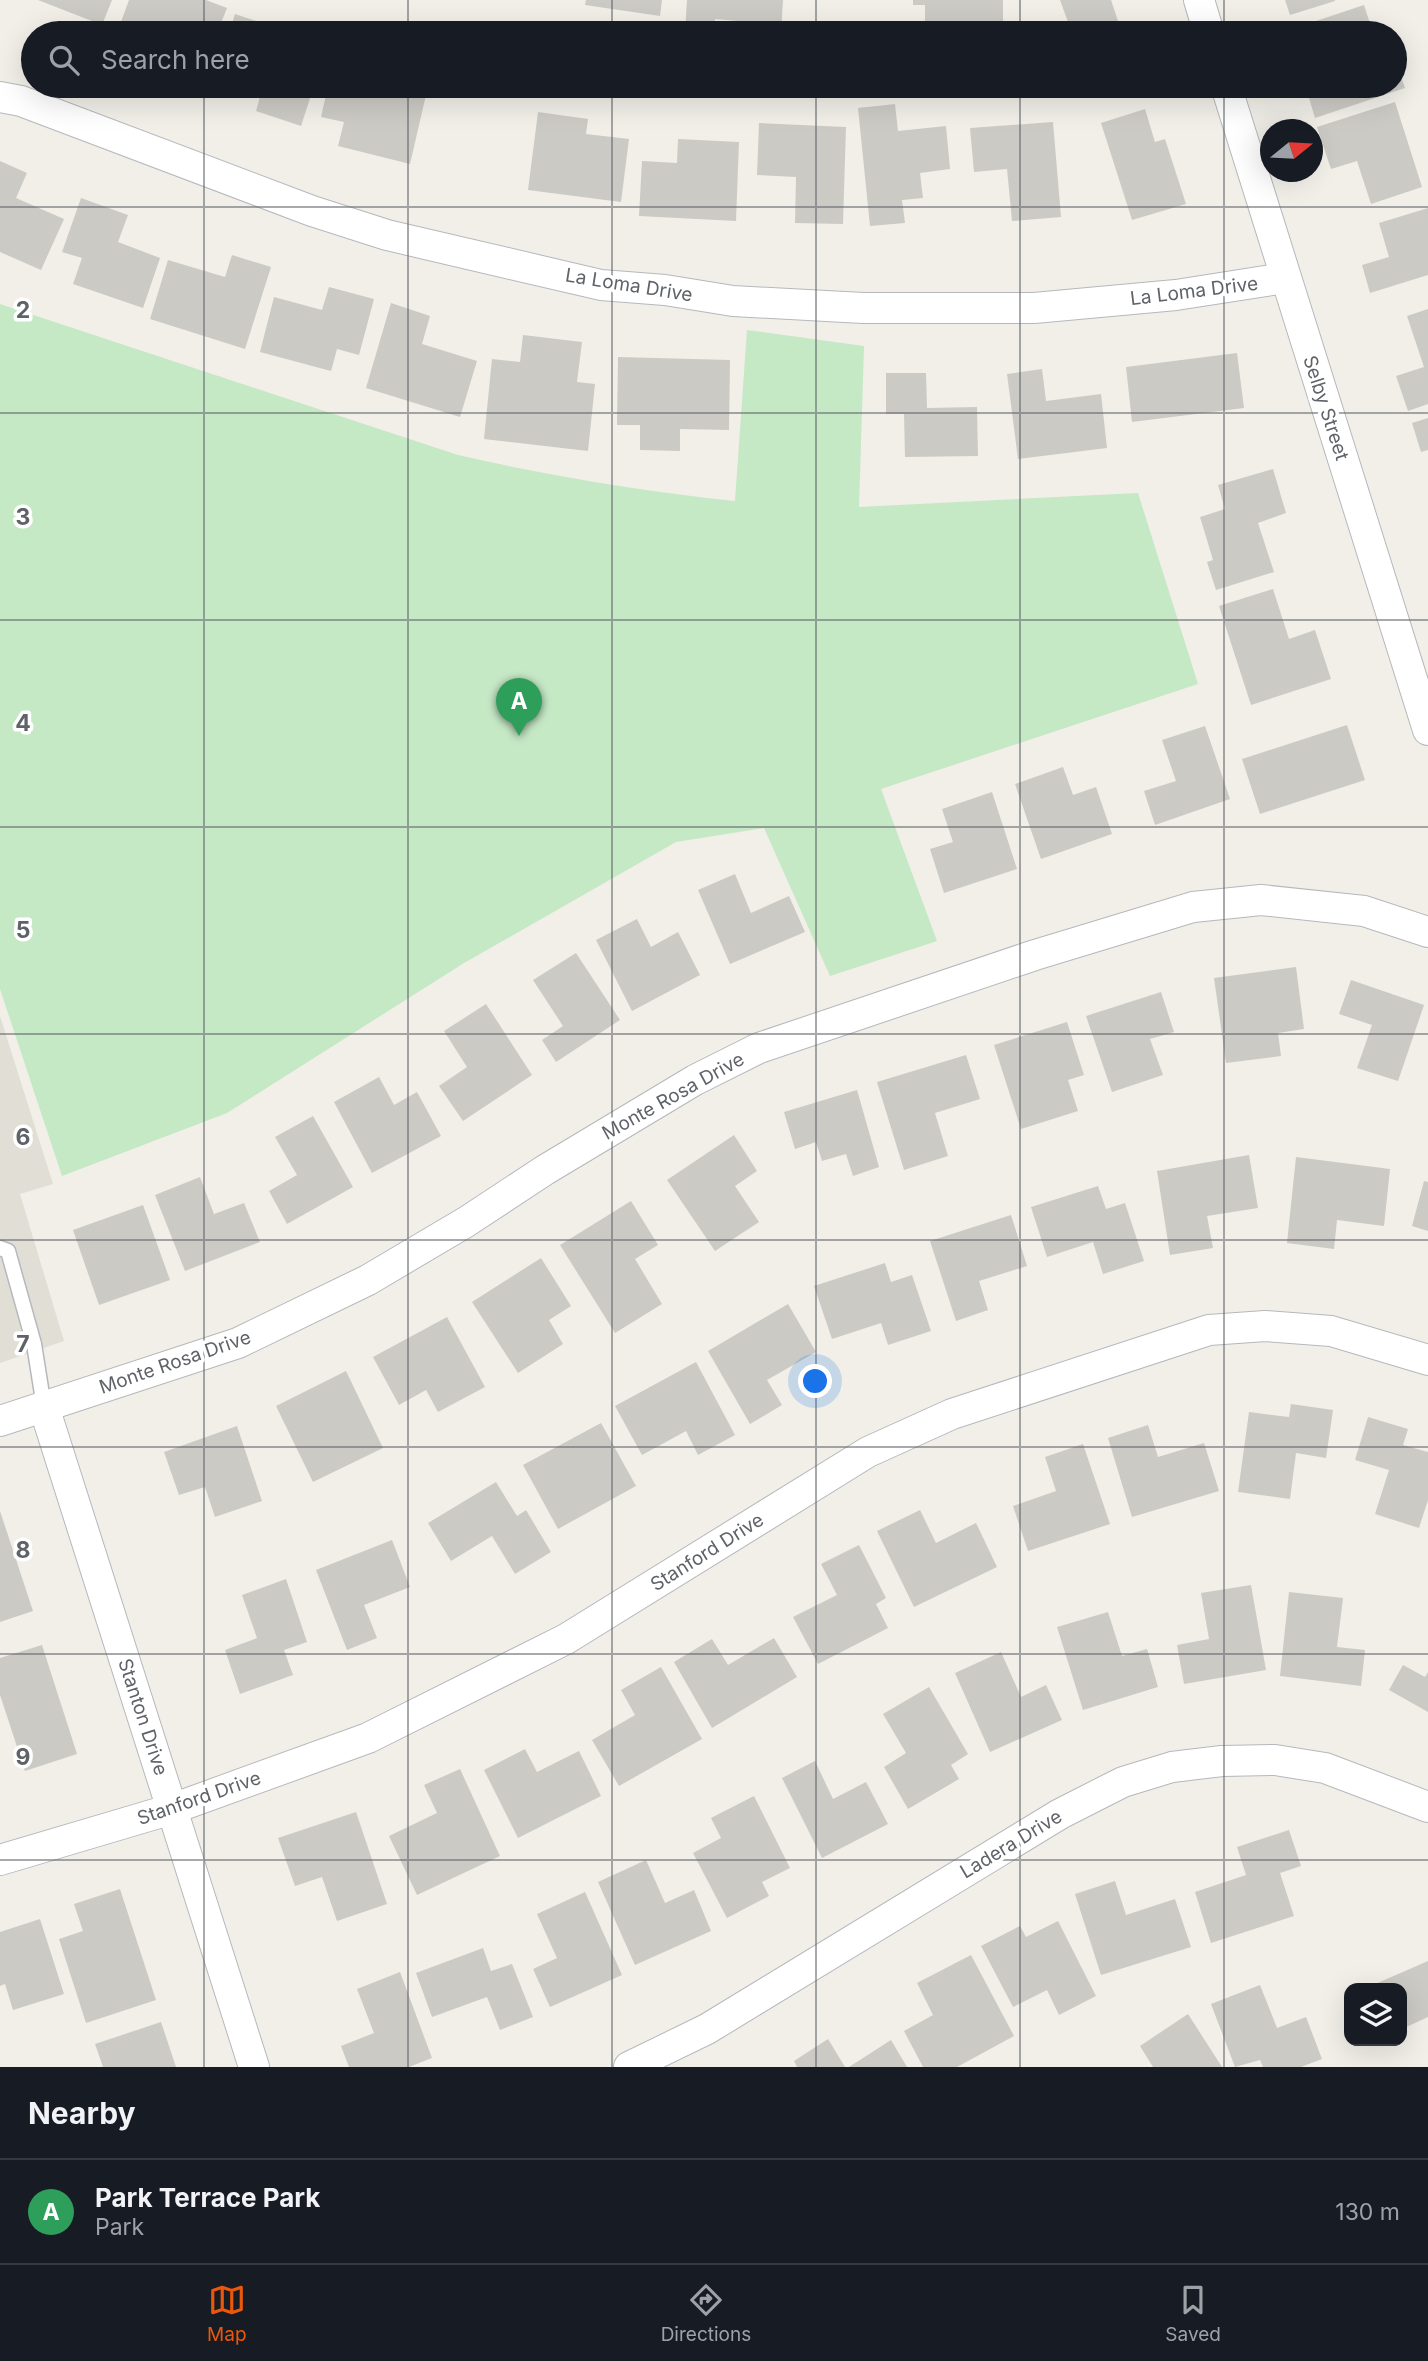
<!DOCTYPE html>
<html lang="en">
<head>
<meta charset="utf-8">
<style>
  :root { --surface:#171b24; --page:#20242c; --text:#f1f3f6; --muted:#9ea1a6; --line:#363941; --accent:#ea580c }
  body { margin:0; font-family:Inter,sans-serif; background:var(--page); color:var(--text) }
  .controls { position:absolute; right:21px; bottom:21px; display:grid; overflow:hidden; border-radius:14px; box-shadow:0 7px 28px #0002 }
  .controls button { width:63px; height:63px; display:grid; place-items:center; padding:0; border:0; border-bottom:2px solid var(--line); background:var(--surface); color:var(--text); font:35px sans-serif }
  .compass { position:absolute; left:1260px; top:119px; width:63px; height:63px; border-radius:50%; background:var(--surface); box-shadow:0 7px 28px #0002; rotate:72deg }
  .you { position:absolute; left:816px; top:1382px; width:24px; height:24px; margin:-18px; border:5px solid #fff; border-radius:50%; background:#1a73e8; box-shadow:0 0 0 10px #1a73e833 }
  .badge { display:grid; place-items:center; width:46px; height:46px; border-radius:50%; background:var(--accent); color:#fff; font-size:23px; font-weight:700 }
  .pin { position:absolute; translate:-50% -58px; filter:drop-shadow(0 2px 4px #0008) }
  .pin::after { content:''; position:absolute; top:37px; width:24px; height:21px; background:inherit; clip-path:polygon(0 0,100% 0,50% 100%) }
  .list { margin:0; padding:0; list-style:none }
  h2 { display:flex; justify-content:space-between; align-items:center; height:91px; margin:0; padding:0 28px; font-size:30px }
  h2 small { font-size:23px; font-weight:400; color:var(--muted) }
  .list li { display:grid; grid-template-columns:46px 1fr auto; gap:21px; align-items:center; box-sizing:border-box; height:105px; padding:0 28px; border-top:2px solid var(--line) }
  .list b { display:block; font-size:26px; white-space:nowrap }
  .list p { margin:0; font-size:23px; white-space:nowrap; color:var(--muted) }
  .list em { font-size:23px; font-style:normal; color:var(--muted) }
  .icon { flex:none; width:38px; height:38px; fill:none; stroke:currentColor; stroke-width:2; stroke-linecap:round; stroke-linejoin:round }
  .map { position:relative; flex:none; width:1428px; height:2067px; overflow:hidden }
  .search { position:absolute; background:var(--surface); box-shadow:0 7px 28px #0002; left:21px; right:21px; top:21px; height:77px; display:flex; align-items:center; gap:18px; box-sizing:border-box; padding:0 24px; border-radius:38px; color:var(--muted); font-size:26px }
  .sheet { height:196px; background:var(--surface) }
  nav { display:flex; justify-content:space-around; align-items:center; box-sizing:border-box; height:98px; border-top:2px solid var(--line); background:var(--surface); font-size:19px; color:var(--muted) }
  nav a { display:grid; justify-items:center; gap:4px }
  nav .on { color:var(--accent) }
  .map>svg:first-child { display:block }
</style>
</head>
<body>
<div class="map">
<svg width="1428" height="2067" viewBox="0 0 1428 2067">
  <rect width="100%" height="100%" fill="#f1efe8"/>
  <!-- education -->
  <path fill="#e1ded6" d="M0,1016L53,1184L20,1194L64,1341L0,1363Z"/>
  <!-- green -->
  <path fill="#c5e8c5" d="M0,304L458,455C549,476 642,491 735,501L747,330L864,346L859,507L1138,493L1198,684L881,789L937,941L830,976L764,828L676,842L464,963L227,1113L62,1176L0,989Z"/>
  <!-- building -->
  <g fill="#cccac5">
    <path d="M38,0H112L102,25Z"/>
    <path d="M129,0H206L227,8L217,33H117Z"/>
    <path d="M586,0H662L660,16L585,5Z"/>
    <path d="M687,0H783L781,33H737L738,21L715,19L714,33H685Z"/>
    <path d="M913,0H1003V33H925V5H913Z"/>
    <path d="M1060,0H1111L1122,33H1072Z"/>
    <path d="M1285,0H1335V1L1290,15Z"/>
    <path d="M1364,5L1373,33H1320L1316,21Z"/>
    <path d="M235,14L293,33H229Z"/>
    <path d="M1395,60L1405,88L1315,118L1306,88L1313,86H1395Z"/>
    <path d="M263,86H314L301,126L256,111Z"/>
    <path d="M328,86H389L426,95L410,164L338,146L344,122L321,117Z"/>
    <path d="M1395,102L1422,187L1371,204L1357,161L1331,169L1317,127Z"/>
    <path d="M895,104L898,131L946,126L950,169L920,173L923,198L902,200L905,223L870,226L858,108Z"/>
    <path d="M1145,109L1155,142L1165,139L1186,204L1132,220L1101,123Z"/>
    <path d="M538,112L588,119L586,134L629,139L621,202L528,190Z"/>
    <path d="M1053,122L1061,217L1012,221L1007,169L974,172L970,128Z"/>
    <path d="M759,123L846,127L843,224L795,223L796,177L757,175Z"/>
    <path d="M678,139L739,142L736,221L639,216L642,161L677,163Z"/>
    <path d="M0,161L27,173L16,198L64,219L41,270L0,252Z"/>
    <path d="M81,198L128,215L118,242L160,258L143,308L73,284L82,258L62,252Z"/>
    <path d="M1428,208V275L1370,293L1362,265L1389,257L1379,223Z"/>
    <path d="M232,255L271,267L245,349L150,319L168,260L225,277Z"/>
    <path d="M329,287L374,299L359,355L337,349L331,371L260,352L274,297L322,310Z"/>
    <path d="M391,303L430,316L422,344L477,361L460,417L366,388Z"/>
    <path d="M1428,309V404L1408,411L1396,376L1424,367L1407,316Z"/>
    <path d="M523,335L582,342L577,382L595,384L588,451L484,439L492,359L520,362Z"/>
    <path d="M1237,353L1244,408L1132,422L1126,367Z"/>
    <path d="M618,357L730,360L729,430L680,429V451L640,450V425H617Z"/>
    <path d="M1042,369L1046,401L1101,394L1107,448L1018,459L1007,374Z"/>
    <path d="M886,373H926L927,408L977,407L978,456L905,457L904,414H886Z"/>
    <path d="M1428,418V450L1421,452L1412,423Z"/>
    <path d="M1273,469L1286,513L1258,523L1274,572L1216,590L1207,562L1213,560L1200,517L1225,509L1218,485Z"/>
    <path d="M1273,589L1289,639L1315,630L1331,679L1251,705L1219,606Z"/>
    <path d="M1347,725L1365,780L1260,814L1242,759Z"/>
    <path d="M1205,726L1230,799L1155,825L1144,791L1176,781L1162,740Z"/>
    <path d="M1063,767L1073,795L1096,787L1112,834L1041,859L1015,784Z"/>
    <path d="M992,792L1017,869L944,893L930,849L953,842L942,809Z"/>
    <path d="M735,874L751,913L789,896L805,932L730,964L698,890Z"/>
    <path d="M637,919L651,947L678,932L700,975L632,1011L596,940Z"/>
    <path d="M576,953L620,1020L556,1062L542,1040L563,1026L533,980Z"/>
    <path d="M1296,967L1304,1029L1278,1033L1281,1056L1226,1063L1214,978Z"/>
    <path d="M1351,980L1424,1005L1398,1081L1357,1068L1372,1025L1339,1014Z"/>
    <path d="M1161,992L1174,1032L1150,1039L1163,1075L1112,1092L1086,1016Z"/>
    <path d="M486,1004L532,1075L463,1121L439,1086L467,1067L444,1031Z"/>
    <path d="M1067,1022L1084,1075L1068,1080L1078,1111L1021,1129L994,1045Z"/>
    <path d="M966,1055L980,1099L935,1113L948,1156L904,1170L877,1082Z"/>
    <path d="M379,1077L394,1105L417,1092L441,1136L372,1173L334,1102Z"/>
    <path d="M857,1090L879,1167L853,1176L846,1154L822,1161L816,1142L795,1149L784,1112Z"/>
    <path d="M313,1116L353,1187L287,1224L269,1191L297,1175L275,1137Z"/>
    <path d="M734,1135L757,1171L735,1186L759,1222L715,1251L667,1180Z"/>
    <path d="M1249,1155L1258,1208L1207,1216L1213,1248L1170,1255L1157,1171Z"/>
    <path d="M1296,1157L1390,1169L1384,1226L1337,1220L1334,1249L1287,1243Z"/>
    <path d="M200,1177L214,1214L244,1203L260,1242L185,1271L155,1195Z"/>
    <path d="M1424,1181L1428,1182V1231L1412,1226Z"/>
    <path d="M1098,1186L1106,1209L1125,1203L1144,1261L1103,1274L1093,1242L1047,1257L1031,1207Z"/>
    <path d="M631,1201L658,1245L635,1259L662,1304L615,1333L560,1245Z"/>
    <path d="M143,1205L170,1280L99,1305L73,1230Z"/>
    <path d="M1011,1215L1027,1266L979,1281L988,1310L956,1321L930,1241Z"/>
    <path d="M541,1258L571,1306L549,1320L563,1344L518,1373L472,1302Z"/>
    <path d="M885,1263L891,1282L912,1275L931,1331L888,1345L881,1323L832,1339L814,1286Z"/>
    <path d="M788,1304L816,1352L767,1380L782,1405L750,1424L708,1351Z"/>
    <path d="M447,1317L485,1387L438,1412L426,1390L399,1405L373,1357Z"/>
    <path d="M696,1362L735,1435L698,1455L686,1431L642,1455L615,1406Z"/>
    <path d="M346,1371L383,1448L313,1482L276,1406Z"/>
    <path d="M1291,1404L1333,1410L1326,1458L1296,1453L1290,1499L1238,1492L1249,1412L1289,1417Z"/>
    <path d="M1368,1417L1408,1429L1403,1445L1428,1452V1500L1419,1528L1375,1514L1389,1470L1355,1460Z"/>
    <path d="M601,1423L636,1486L558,1529L523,1465Z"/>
    <path d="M1148,1425L1158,1457L1204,1443L1219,1491L1132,1517L1108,1438Z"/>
    <path d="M237,1426L262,1501L215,1517L205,1487L179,1495L164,1452Z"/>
    <path d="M1083,1444L1110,1524L1028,1551L1013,1506L1056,1491L1045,1457Z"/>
    <path d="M496,1482L517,1516L526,1510L551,1552L515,1574L492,1536L451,1561L428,1523Z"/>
    <path d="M920,1510L936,1543L976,1523L997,1567L914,1607L877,1531Z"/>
    <path d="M0,1511L33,1611L0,1622Z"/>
    <path d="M392,1540L410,1587L364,1605L377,1638L347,1650L316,1570Z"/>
    <path d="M859,1545L886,1598L876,1604L888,1628L818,1664L793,1617L837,1595L821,1564Z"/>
    <path d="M286,1579L307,1642L284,1650L293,1675L240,1694L225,1650L257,1638L242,1595Z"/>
    <path d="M1251,1585L1266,1670L1184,1684L1177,1645L1209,1639L1201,1593Z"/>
    <path d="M1289,1592L1343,1598L1337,1647L1365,1650L1361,1686L1280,1676Z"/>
    <path d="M1108,1612L1122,1656L1147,1649L1158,1687L1083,1710L1057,1627Z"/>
    <path d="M774,1638L797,1677L712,1728L674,1662L712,1639L728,1665Z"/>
    <path d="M42,1645L77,1754L25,1771L0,1695V1658Z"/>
    <path d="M1001,1652L1021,1697L1046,1685L1062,1720L990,1752L955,1673Z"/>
    <path d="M1403,1665L1425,1677L1428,1672V1712L1389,1690Z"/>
    <path d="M661,1667L702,1739L619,1786L592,1740L635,1715L621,1690Z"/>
    <path d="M929,1687L968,1754L951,1765L959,1779L908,1809L884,1767L906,1753L883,1714Z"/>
    <path d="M525,1749L537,1772L579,1751L601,1796L518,1838L484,1770Z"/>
    <path d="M815,1761L833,1799L866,1782L888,1824L822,1858L782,1778Z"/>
    <path d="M460,1769L500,1856L417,1895L389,1836L437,1813L424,1785Z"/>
    <path d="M754,1796L790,1868L762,1882L769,1896L727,1918L693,1853L721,1838L711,1818Z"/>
    <path d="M356,1812L387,1904L337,1921L322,1877L295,1886L278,1838Z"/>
    <path d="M1289,1830L1301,1866L1280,1873L1294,1916L1211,1943L1195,1892L1246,1875L1237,1847Z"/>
    <path d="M646,1860L665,1903L694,1890L711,1931L635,1965L598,1882Z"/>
    <path d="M1115,1881L1126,1915L1175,1899L1191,1947L1101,1975L1075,1894Z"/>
    <path d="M120,1889L156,2000L86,2023L59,1939L83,1931L74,1904Z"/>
    <path d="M585,1892L622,1975L550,2007L533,1969L557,1958L537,1914Z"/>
    <path d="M40,1919L64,1994L13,2010L5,1984L0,1986V1932Z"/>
    <path d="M1058,1921L1096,1996L1059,2015L1047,1990L1013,2007L981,1946L1020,1926L1026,1937Z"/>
    <path d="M483,1948L491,1971L512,1964L533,2017L500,2030L487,1997L432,2017L416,1973Z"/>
    <path d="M971,1955L1014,2036L957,2067H923L904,2031L933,2015L917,1983Z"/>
    <path d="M1428,1961V2017L1402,2029V1988H1366Z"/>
    <path d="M400,1972L432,2058L409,2067H349L341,2046L374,2033L357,1989Z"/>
    <path d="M1260,1985L1277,2028L1306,2017L1322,2059L1301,2067H1263L1260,2060L1235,2067L1211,2004Z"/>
    <path d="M1188,2014L1222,2067H1153L1140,2046Z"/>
    <path d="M161,2022L176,2067H103L95,2044Z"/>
    <path d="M828,2039L845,2067H797L794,2061Z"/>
    <path d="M891,2040L907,2067H849Z"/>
  </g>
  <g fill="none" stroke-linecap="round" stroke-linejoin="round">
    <defs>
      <path id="service" d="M0,1248L8,1251L34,1344L44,1407"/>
      <g id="minor">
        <path d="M1199,0L1209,33"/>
        <path d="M1226,86L1428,730"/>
        <path d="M0,97L21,101L312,211L387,235L601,285L665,290L733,301L863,308H1034L1176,295L1285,278"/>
        <path d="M44,1407L254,2067"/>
        <path d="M0,1421L238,1343L368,1280L466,1222L545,1170L695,1080L759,1048L1035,955L1193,907L1261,900L1364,911L1428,932"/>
        <path d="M0,1860L172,1809L368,1738L566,1639L868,1452L952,1414L1209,1330L1265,1326L1331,1331L1428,1360"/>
        <path d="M629,2067L707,2029L1060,1814L1123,1782L1172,1767L1222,1761L1275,1760L1325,1768L1428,1807"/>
      </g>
    </defs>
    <!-- service casing -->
    <use href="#service" stroke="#b5b8bc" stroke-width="17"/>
    <!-- minor casing -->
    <use href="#minor" stroke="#b5b8bc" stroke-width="32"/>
    <!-- service -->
    <use href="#service" stroke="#fff" stroke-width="14"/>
    <!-- minor -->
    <use href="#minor" stroke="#fff" stroke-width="30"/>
  </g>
  <!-- grid -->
  <path fill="none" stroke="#5f6368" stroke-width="2" stroke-opacity="0.55" d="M204,0V33M408,0V33M612,0V33M816,0V33M1020,0V33M1224,0V33M204,86V2067M408,86V2067M612,86V2067M816,86V2067M1020,86V2067M1224,86V2067M0,207H1428M0,413H1428M0,620H1428M0,827H1428M0,1034H1428M0,1240H1428M0,1447H1428M0,1654H1428M0,1860H1428"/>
  <g text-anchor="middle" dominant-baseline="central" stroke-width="7" stroke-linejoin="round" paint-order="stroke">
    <!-- street labels -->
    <g font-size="19" fill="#5f6368" stroke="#fff">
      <text transform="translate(629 285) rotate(9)">La Loma Drive</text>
      <text transform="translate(1194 291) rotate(-7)">La Loma Drive</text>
      <text transform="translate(1326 408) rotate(72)">Selby Street</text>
      <text transform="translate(673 1096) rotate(-29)">Monte Rosa Drive</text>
      <text transform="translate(175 1362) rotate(-19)">Monte Rosa Drive</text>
      <text transform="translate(707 1552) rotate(-32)">Stanford Drive</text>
      <text transform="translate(143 1717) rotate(72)">Stanton Drive</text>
      <text transform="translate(199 1798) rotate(-19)">Stanford Drive</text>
      <text transform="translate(1011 1844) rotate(-31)">Ladera Drive</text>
    </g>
  </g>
  <g font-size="23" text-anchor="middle" font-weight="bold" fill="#5f6368" stroke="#fff" stroke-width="7" stroke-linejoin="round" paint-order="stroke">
    <text x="23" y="318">2</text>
    <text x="23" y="525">3</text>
    <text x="23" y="731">4</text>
    <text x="23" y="938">5</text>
    <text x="23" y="1145">6</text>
    <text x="23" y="1352">7</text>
    <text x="23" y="1558">8</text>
    <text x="23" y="1765">9</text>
  </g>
</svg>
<div class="controls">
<button><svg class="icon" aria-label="layers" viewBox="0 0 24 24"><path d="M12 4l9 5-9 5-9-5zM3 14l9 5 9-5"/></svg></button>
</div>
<svg class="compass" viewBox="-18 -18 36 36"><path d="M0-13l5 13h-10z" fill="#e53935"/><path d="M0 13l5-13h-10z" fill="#9ea1a6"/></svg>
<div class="you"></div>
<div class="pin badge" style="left:519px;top:736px;background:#2e9e5b">A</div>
<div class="search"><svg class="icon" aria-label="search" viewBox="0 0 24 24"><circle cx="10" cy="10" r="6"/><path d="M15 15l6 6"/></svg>Search here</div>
</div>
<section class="sheet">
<h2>Nearby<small></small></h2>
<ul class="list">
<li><span class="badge" style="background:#2e9e5b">A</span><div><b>Park Terrace Park</b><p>Park</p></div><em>130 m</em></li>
</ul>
</section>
<nav>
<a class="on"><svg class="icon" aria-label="map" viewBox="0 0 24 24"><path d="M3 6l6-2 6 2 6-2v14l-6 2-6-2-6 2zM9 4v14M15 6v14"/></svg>Map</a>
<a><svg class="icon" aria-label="directions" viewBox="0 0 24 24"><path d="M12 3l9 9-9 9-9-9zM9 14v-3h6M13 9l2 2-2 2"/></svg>Directions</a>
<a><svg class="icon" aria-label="saved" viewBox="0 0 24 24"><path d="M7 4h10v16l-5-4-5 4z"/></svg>Saved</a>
</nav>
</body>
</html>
